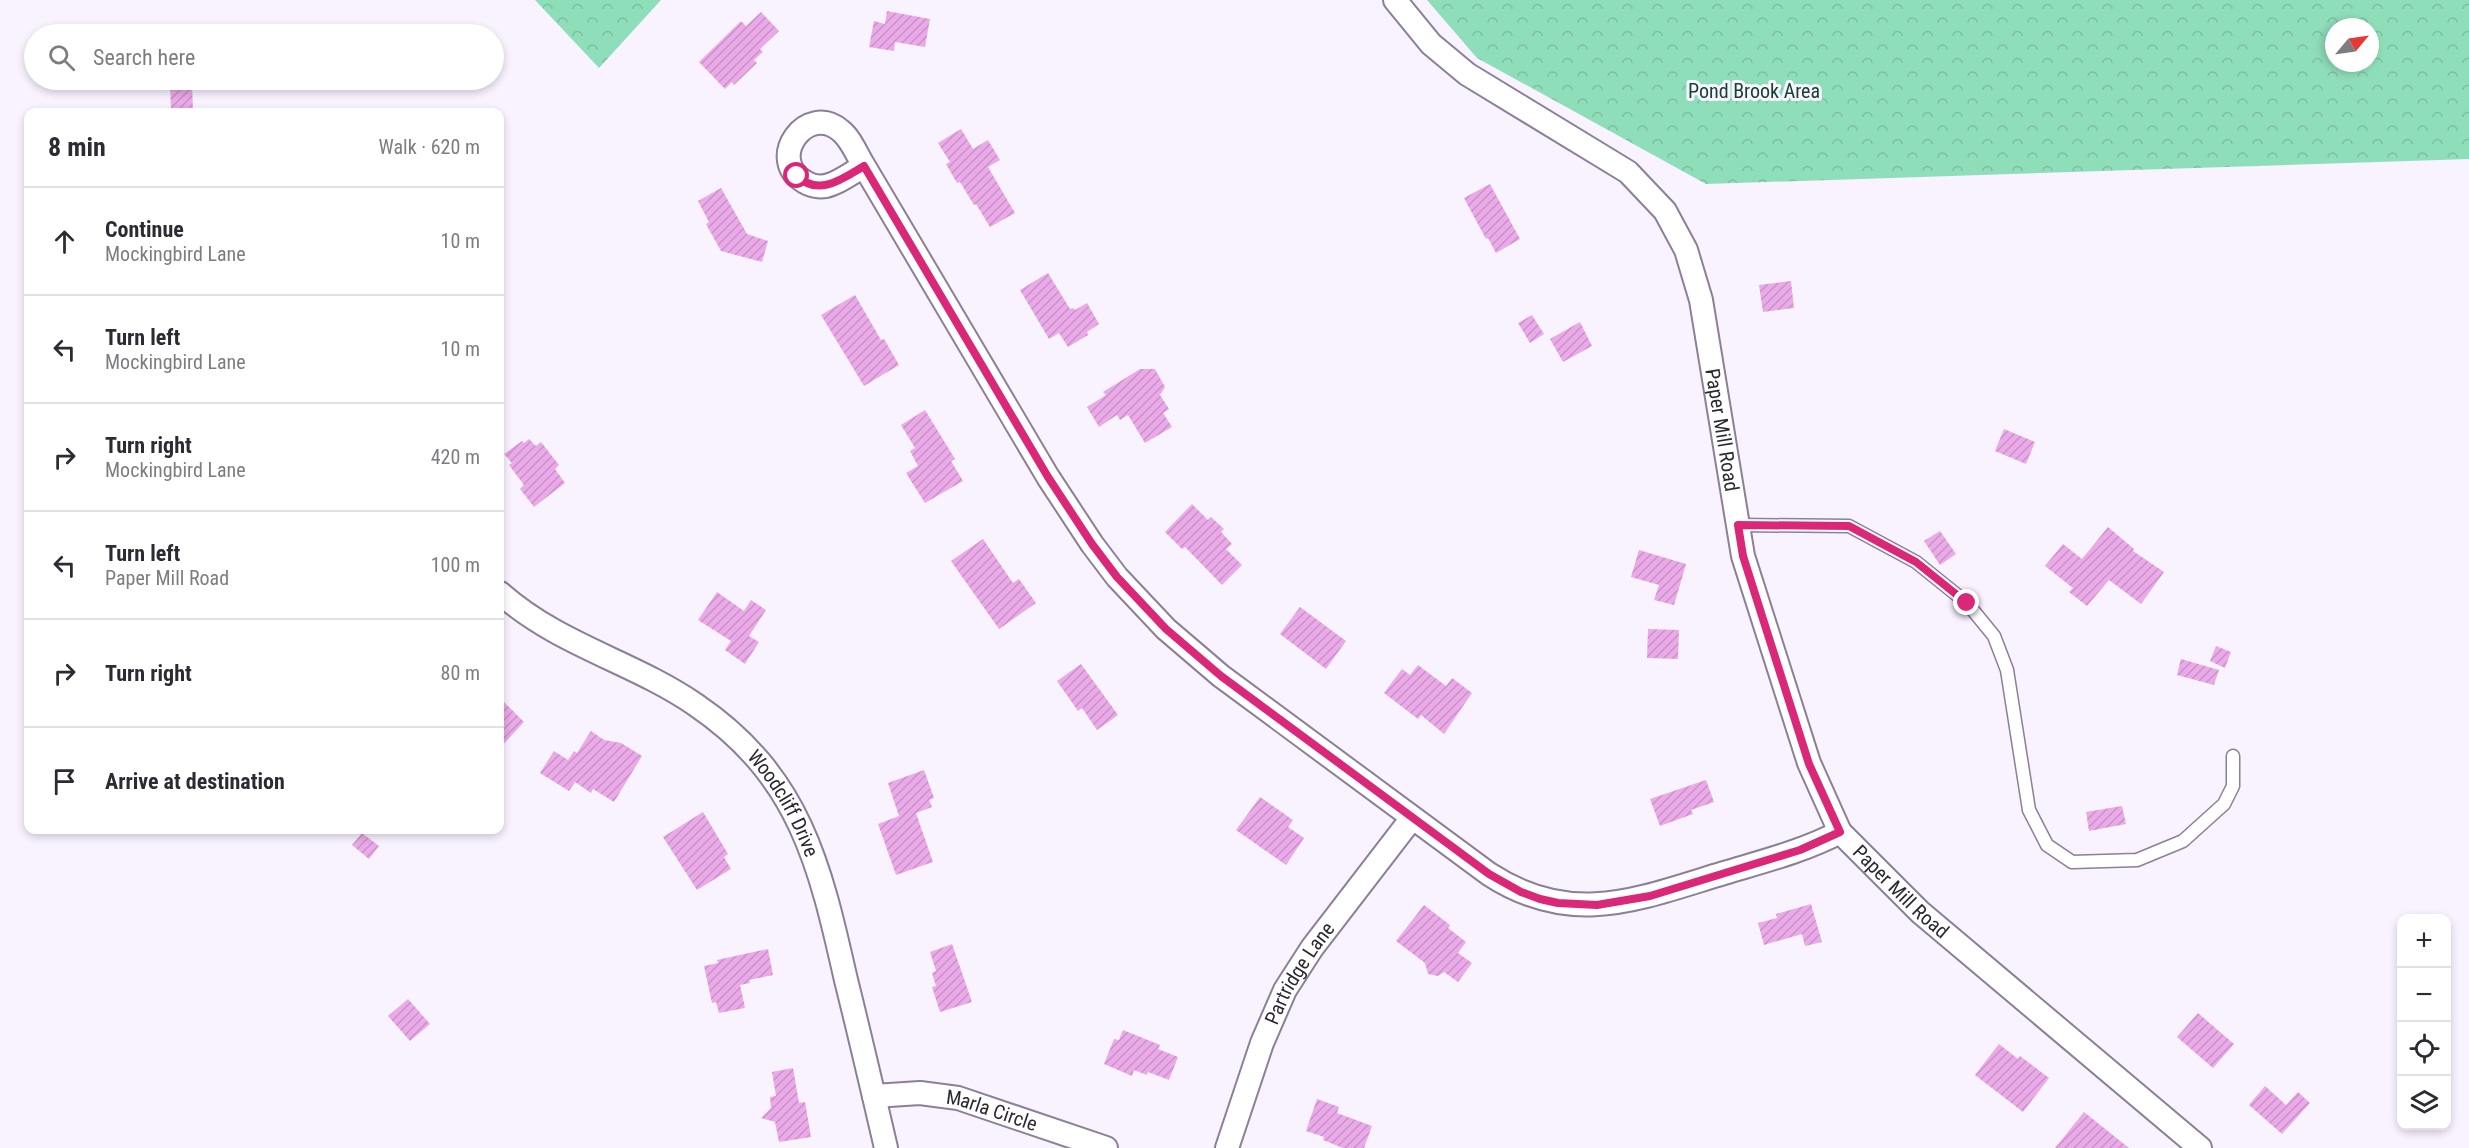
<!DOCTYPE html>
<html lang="en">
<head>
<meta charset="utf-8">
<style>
  :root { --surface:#fff; --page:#f2f2f3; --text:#2b2b33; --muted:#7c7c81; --line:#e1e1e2 }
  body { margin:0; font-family:"Roboto Condensed",sans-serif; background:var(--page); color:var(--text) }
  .controls { position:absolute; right:18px; bottom:18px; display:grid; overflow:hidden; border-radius:12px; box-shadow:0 3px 9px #0003 }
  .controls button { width:54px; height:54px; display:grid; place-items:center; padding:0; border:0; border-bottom:2px solid var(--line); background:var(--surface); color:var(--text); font:30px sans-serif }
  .compass { position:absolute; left:2325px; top:18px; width:54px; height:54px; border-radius:50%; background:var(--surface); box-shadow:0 3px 9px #0003; rotate:61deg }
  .stop { position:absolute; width:18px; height:18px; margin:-14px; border:4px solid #db2777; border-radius:50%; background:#fff }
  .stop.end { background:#db2777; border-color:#fff; box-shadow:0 2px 6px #0008 }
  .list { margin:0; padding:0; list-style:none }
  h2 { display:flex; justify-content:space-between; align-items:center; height:78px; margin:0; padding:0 24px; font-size:26px }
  h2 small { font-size:20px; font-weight:400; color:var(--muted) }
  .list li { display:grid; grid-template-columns:39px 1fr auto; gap:18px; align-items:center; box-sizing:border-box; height:108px; padding:0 24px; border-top:2px solid var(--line) }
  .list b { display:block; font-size:22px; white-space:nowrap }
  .list p { margin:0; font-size:20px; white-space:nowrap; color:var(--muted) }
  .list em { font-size:20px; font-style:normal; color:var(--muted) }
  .icon { flex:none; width:33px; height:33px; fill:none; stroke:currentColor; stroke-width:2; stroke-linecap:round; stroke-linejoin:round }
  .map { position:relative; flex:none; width:2469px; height:1148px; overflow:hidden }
  .search { position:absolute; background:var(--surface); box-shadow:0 3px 9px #0003; left:24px; top:24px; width:480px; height:66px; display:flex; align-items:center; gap:15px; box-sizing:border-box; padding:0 21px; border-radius:33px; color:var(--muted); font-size:22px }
  .panel { position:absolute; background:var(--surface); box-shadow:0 3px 9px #0003; left:24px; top:108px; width:480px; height:726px; border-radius:12px }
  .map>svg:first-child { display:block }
</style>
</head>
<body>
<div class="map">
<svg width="2469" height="1148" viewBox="0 0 2469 1148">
  <defs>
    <pattern id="forest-crowns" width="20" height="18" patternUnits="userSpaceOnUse" patternTransform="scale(1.5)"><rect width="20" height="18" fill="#8fdeba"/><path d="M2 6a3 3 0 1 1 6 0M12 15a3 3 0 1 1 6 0" fill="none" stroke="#7cbea0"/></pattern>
    <pattern id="building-hatch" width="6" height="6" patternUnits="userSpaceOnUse" patternTransform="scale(1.5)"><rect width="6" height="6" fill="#eaa9e7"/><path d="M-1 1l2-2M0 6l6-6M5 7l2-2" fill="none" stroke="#c991c7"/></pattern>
  </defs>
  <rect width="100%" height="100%" fill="#f8f3ff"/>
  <!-- forest -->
  <g fill="url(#forest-crowns)" fill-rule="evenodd">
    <path d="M535,0H661L599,68Z"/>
    <path d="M1427,0H2469V159L1706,184L1477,58ZM2334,27H2370V63H2334Z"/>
  </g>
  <!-- building -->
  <g fill="url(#building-hatch)">
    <path d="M887,11L930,19L925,47L895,42L894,51L869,47L874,21L885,24Z"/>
    <path d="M761,12L779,31L760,49L763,52L754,60L757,63L734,85L732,82L725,89L699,62L741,21L746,26Z"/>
    <path d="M192,82L193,112H171L170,83Z"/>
    <path d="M961,129L973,149L988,140L1000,160L988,167L1015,213L990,227L976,204L974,205L960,182L957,183L946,164L950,162L938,143Z"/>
    <path d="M1490,184L1520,239L1496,253L1488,238L1486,239L1464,198Z"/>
    <path d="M721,188L747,234L768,241L762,262L721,251L706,224L709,222L698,201Z"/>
    <path d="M1048,273L1070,309L1073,308L1075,310L1087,303L1099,324L1087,332L1088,335L1068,347L1059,333L1049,339L1020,290Z"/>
    <path d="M1791,281L1794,308L1763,312L1759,285Z"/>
    <path d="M855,295L881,340L884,339L899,365L864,386L821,315Z"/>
    <path d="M1532,315L1544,334L1530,343L1518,323Z"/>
    <path d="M1580,322L1592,346L1563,362L1550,339Z"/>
    <path d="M1140,369H1155L1165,387L1160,395L1169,409L1163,413L1172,427L1145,443L1128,415L1120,420L1117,415L1099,427L1087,407L1106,395L1103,392Z"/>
    <path d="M925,410L955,459L951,461L963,481L925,503L906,473L918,466L910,451L915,448L901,425Z"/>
    <path d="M2004,429L2035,442L2026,464L1995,451Z"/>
    <path d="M529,439L536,446L541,442L559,465L555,469L565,483L534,507L520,489L524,485L509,465L512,463L504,454L522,441L524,443Z"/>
    <path d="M1192,504L1208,520L1211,517L1224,529L1221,532L1232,544L1226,549L1242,565L1222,585L1185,547L1182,549L1165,532Z"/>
    <path d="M2108,527L2134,549L2133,551L2164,572L2141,604L2109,580L2087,606L2069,592L2073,588L2045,566L2063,544L2082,559Z"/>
    <path d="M1940,531L1956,554L1940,565L1924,541Z"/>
    <path d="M983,539L1013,583L1019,579L1036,603L999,629L951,561Z"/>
    <path d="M1639,550L1686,564L1674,605L1654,600L1659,585L1631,577Z"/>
    <path d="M717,592L744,611L751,600L766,610L749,636L759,642L745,664L725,650L731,641L698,620Z"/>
    <path d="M1300,607L1346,641L1326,669L1280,634Z"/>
    <path d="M1648,629L1679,630L1678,659L1647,658Z"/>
    <path d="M2216,646L2231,652L2225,668L2210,661Z"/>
    <path d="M2181,659L2219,670L2214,685L2177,675Z"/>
    <path d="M1081,664L1118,715L1097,730L1082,708L1078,711L1057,681Z"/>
    <path d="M1418,665L1446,686L1452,678L1472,693L1444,734L1421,715L1418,719L1384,693L1402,669L1410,675Z"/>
    <path d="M500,698L524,722L500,748Z"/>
    <path d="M591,731L604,740L621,743L642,756L614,802L593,789L591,793L575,782L569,791L540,773L554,751L568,760L574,751L577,753Z"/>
    <path d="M924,770L934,798L929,800L932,807L916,813L933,862L896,875L878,824L899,816L888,783Z"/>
    <path d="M1706,780L1714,802L1691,810L1693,814L1660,826L1650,799Z"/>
    <path d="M1260,797L1293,820L1288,827L1304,838L1286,865L1236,830Z"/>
    <path d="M2122,806L2126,824L2089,831L2086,812Z"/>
    <path d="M703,812L728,854L724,857L731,869L697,890L663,837Z"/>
    <path d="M362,833L379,846L369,859L352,845Z"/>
    <path d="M1811,904L1822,942L1805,946L1802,934L1764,945L1758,923L1777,918L1776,914Z"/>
    <path d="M1424,905L1450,925L1448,928L1466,942L1458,953L1472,963L1458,982L1444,972L1438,976L1428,974L1425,963L1396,941Z"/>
    <path d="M952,944L972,1002L940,1012L932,987L936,986L932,973L936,971L930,952Z"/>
    <path d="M768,949L773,975L749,980L750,983L740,985L745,1008L719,1013L716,1002L712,1003L704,966L718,963L717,960Z"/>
    <path d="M408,999L430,1024L410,1041L388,1016Z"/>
    <path d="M2198,1013L2234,1044L2213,1068L2177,1037Z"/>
    <path d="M1123,1030L1160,1045L1158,1049L1178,1057L1169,1080L1148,1072L1147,1075L1134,1070L1132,1076L1104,1064L1114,1039L1119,1040Z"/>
    <path d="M1999,1044L2018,1059L2020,1056L2049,1078L2023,1112L1975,1075Z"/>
    <path d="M793,1068L799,1103L805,1102L811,1137L779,1142L775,1122L761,1118L771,1108L770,1097L776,1096L772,1072Z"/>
    <path d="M2265,1086L2286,1105L2298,1092L2310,1103L2282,1134L2249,1105Z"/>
    <path d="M1317,1099L1339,1107L1337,1113L1372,1126L1364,1148H1343L1323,1140L1324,1137L1306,1131Z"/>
    <path d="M2084,1112L2129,1148H2055Z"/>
  </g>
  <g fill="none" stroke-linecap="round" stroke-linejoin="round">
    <defs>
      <path id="service" d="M1738,525L1849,526L1916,562L1967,603L1994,636L2007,670L2029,810L2047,845L2072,862L2137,860L2183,841L2224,804L2233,786V756"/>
      <g id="minor">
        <path id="s1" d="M1395,0L1431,44L1467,74L1628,172L1665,211L1686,250L1701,300L1743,556L1809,763L1840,832L1920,912L2200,1148"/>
        <path d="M864,166C853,172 843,180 832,184C823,188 813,187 805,182C765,160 807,101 841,131C851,139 857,155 864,166L1048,477L1092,544L1117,577L1166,629L1221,676L1489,874C1572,928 1638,899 1724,873C1764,861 1804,851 1840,832"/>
        <path id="s2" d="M500,593C560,646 632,661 696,705C800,776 820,865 846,980C860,1036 873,1092 886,1148"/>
        <path id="s3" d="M874,1096L920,1093L958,1098L1106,1148"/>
        <path id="s4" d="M1227,1148L1262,1043L1285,990L1312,948L1412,818"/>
      </g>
    </defs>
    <!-- service casing -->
    <use href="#service" stroke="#8b7f99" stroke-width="15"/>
    <!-- minor casing -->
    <use href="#minor" stroke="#8b7f99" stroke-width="26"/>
    <!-- service -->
    <use href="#service" stroke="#fff" stroke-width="12"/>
    <!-- minor -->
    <use href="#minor" stroke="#fff" stroke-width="22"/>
  </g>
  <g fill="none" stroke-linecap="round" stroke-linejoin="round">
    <!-- route -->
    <path stroke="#db2777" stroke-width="8" d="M797,176C819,197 842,179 864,166L1048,477L1092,544L1117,577L1166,629L1221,676L1489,874L1521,892L1540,899L1558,903L1597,905L1650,896L1800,850L1840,832L1809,764L1743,556L1738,525L1849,526L1916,562L1967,603"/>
  </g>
  <g text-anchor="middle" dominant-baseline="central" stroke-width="6" stroke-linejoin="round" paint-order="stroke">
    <!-- park labels -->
    <g font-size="20" fill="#184230" stroke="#f8f3ff">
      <text x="1754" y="91">Pond Brook Area</text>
    </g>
    <!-- street labels -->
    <g font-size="20" fill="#2c2731" stroke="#f8f3ff">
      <text stroke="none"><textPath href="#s1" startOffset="574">Paper Mill Road</textPath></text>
      <text stroke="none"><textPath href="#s2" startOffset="360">Woodcliff Drive</textPath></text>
      <text stroke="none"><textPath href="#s1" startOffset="1080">Paper Mill Road</textPath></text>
      <text stroke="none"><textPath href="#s4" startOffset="190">Partridge Lane</textPath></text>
      <text stroke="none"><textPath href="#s3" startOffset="120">Marla Circle</textPath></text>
    </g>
  </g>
</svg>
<div class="controls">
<button>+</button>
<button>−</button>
<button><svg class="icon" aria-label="locate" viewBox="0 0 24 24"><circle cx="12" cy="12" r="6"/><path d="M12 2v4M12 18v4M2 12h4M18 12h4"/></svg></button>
<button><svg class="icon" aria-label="layers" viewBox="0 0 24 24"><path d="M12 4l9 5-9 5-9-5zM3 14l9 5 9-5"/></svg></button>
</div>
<svg class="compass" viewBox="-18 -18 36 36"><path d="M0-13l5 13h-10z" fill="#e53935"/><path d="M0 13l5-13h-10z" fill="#7c7c81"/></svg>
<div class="stop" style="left:797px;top:176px"></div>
<div class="stop end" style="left:1967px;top:603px"></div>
<div class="search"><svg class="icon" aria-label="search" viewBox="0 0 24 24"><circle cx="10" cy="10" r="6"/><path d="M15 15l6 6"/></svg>Search here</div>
<section class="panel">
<h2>8 min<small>Walk · 620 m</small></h2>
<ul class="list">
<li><svg class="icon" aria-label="ahead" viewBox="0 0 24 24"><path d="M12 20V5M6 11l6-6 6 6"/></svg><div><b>Continue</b><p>Mockingbird Lane</p></div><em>10 m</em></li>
<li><svg class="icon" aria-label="left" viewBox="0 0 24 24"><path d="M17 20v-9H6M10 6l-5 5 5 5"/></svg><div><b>Turn left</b><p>Mockingbird Lane</p></div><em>10 m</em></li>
<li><svg class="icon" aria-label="right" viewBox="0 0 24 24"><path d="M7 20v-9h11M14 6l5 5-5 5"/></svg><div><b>Turn right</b><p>Mockingbird Lane</p></div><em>420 m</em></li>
<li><svg class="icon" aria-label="left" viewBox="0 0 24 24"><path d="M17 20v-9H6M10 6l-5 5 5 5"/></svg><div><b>Turn left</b><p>Paper Mill Road</p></div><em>100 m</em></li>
<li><svg class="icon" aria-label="right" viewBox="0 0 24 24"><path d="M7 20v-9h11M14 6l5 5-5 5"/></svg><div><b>Turn right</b></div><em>80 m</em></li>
<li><svg class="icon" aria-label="arrive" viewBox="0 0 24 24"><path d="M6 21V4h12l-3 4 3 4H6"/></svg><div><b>Arrive at destination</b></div></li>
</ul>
</section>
</div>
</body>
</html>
